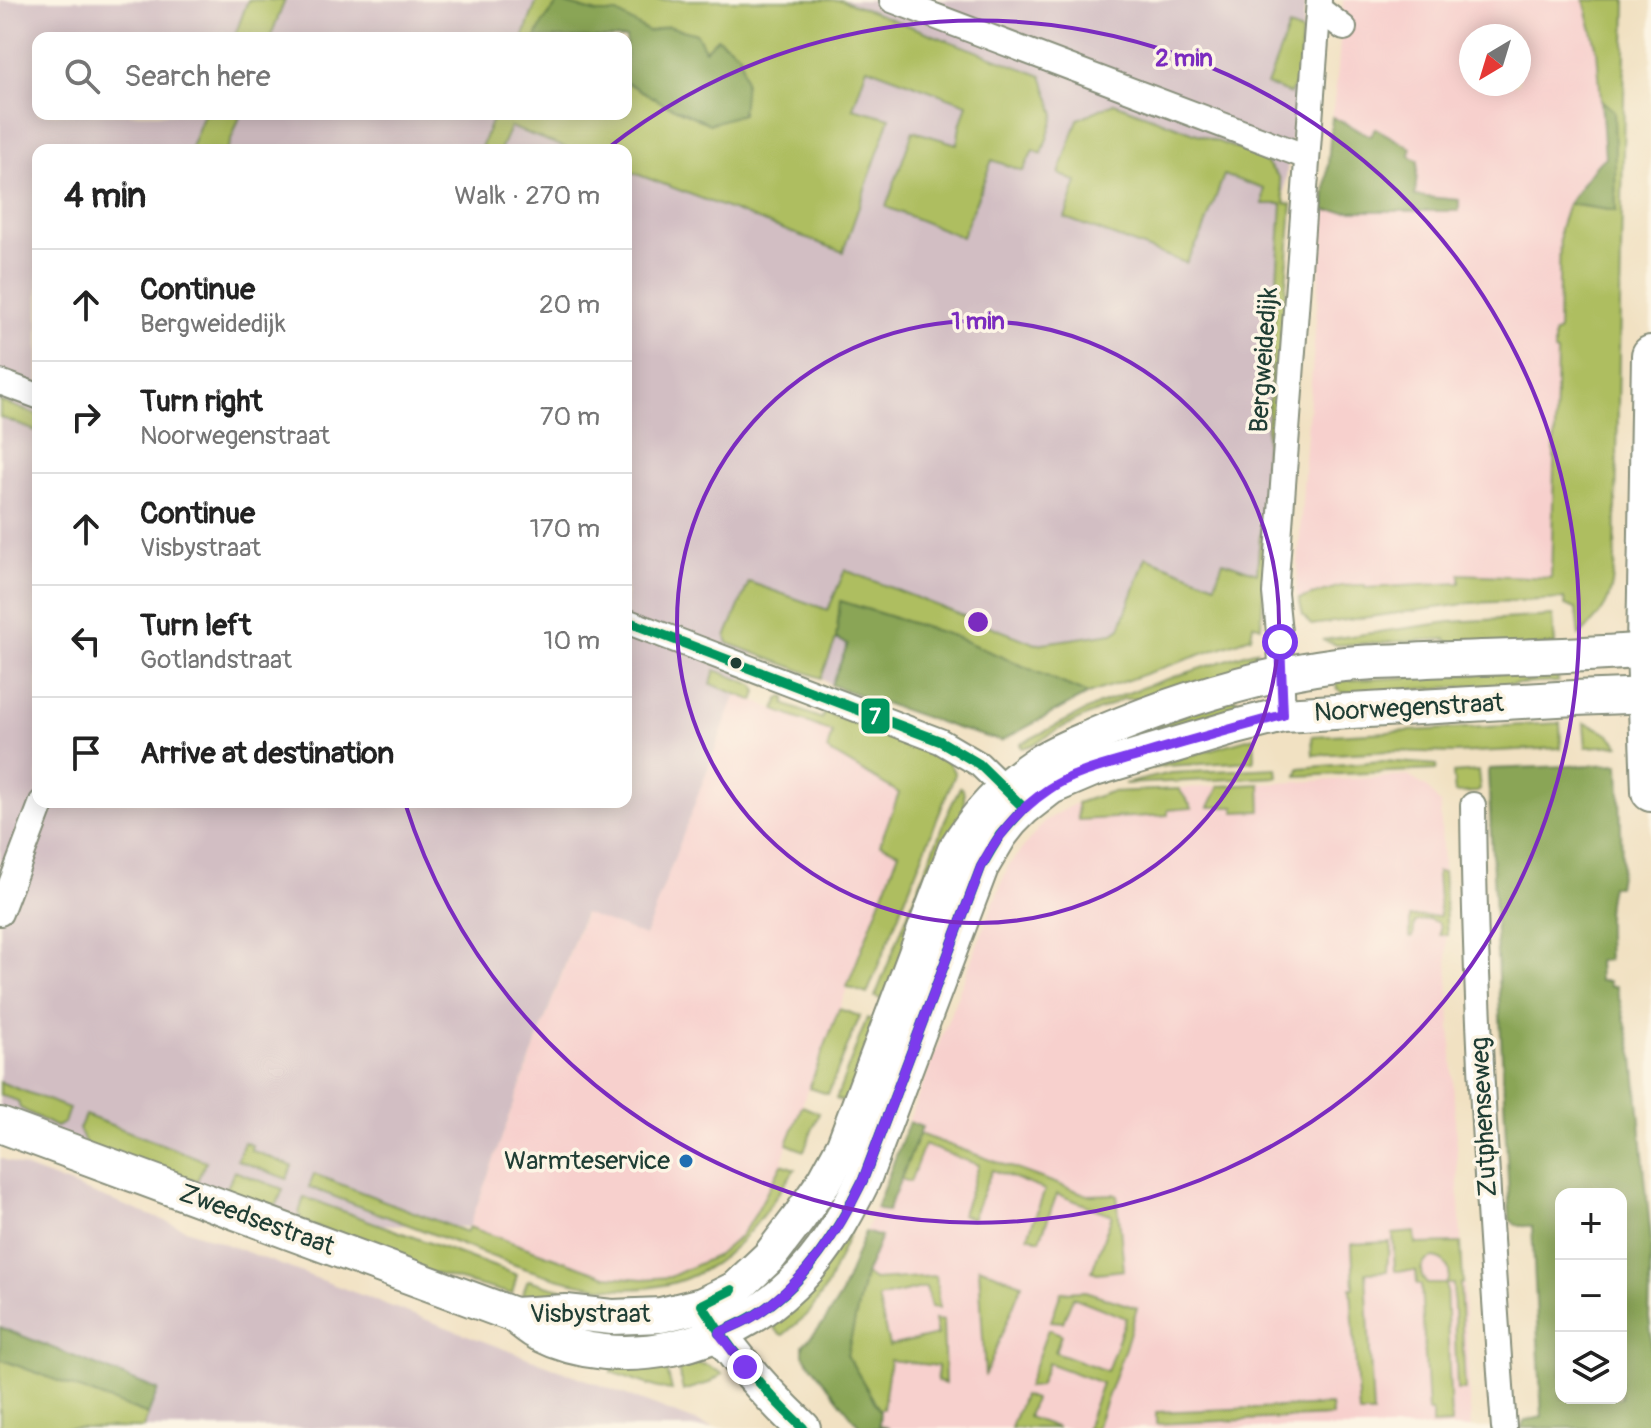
<!DOCTYPE html>
<html lang="en">
<head>
<meta charset="utf-8">
<style>
  :root { --surface:#fff; --page:#f2f2f2; --text:#222; --muted:#767676; --line:#e0e0e0 }
  body { margin:0; font-family:Pangolin,sans-serif; background:var(--page); color:var(--text) }
  .controls { position:absolute; right:24px; bottom:24px; display:grid; overflow:hidden; border-radius:16px; box-shadow:0 4px 20px #0003 }
  .controls button { width:72px; height:72px; display:grid; place-items:center; padding:0; border:0; border-bottom:2px solid var(--line); background:var(--surface); color:var(--text); font:40px sans-serif }
  .compass { position:absolute; left:1459px; top:24px; width:72px; height:72px; border-radius:50%; background:var(--surface); box-shadow:0 4px 20px #0003; rotate:218deg }
  .stop { position:absolute; width:24px; height:24px; margin:-18px; border:6px solid #7c3aed; border-radius:50%; background:#fff }
  .stop.end { background:#7c3aed; border-color:#fff; box-shadow:0 2px 8px #0008 }
  .list { margin:0; padding:0; list-style:none }
  h2 { display:flex; justify-content:space-between; align-items:center; height:104px; margin:0; padding:0 32px; font-size:34px }
  h2 small { font-size:26px; font-weight:400; color:var(--muted) }
  .list li { display:grid; grid-template-columns:52px 1fr auto; gap:24px; align-items:center; box-sizing:border-box; height:112px; padding:0 32px; border-top:2px solid var(--line) }
  .list b { display:block; font-size:30px; white-space:nowrap }
  .list p { margin:0; font-size:26px; white-space:nowrap; color:var(--muted) }
  .list em { font-size:26px; font-style:normal; color:var(--muted) }
  .icon { flex:none; width:44px; height:44px; fill:none; stroke:currentColor; stroke-width:2; stroke-linecap:round; stroke-linejoin:round }
  .map { position:relative; flex:none; width:1651px; height:1428px; overflow:hidden }
  .search { position:absolute; background:var(--surface); box-shadow:0 4px 20px #0003; left:32px; top:32px; width:600px; height:88px; display:flex; align-items:center; gap:20px; box-sizing:border-box; padding:0 28px; border-radius:16px; color:var(--muted); font-size:30px }
  .panel { position:absolute; background:var(--surface); box-shadow:0 4px 20px #0003; left:32px; top:144px; width:600px; height:664px; border-radius:16px }
  .map>svg:first-child { display:block }
</style>
</head>
<body>
<div class="map">
<svg width="1651" height="1428" viewBox="0 0 1651 1428">
  <rect width="100%" height="100%" fill="#fcf5e5"/>
  <filter id="ink" filterUnits="userSpaceOnUse"><feTurbulence type="fractalNoise" baseFrequency=".0125" numOctaves="2"/><feDisplacementMap in="SourceGraphic" scale="16" xChannelSelector="R" yChannelSelector="G"/><feConvolveMatrix kernelMatrix="1 2 1 2 8 2 1 2 1" color-interpolation-filters="sRGB"/></filter>
  <filter id="wash" filterUnits="userSpaceOnUse"><feTurbulence type="fractalNoise" baseFrequency=".006" numOctaves="4" result="noise"/><feDisplacementMap in="SourceGraphic" scale="32" xChannelSelector="R" yChannelSelector="G"/><feGaussianBlur stdDeviation="1.8" result="paint"/><feColorMatrix in="noise" values="0 0 0 0 0 0 0 0 0 0 0 0 0 0 0 0 0 1.4 0 .05"/><feComposite in="paint" operator="in"/></filter>
  <g filter="url(#wash)">
    <rect width="100%" height="100%" fill="#f1e1c2"/>
    <!-- built -->
    <g fill="#f7d0cd" fill-rule="evenodd">
      <path d="M1343,0H1584L1586,2L1597,50L1605,157L1595,165L1584,183L1564,599L1472,603L1311,625L1303,615L1296,591L1305,459L1332,117L1338,68ZM1471,36H1519V84H1471Z"/>
      <path d="M736,694L833,732L904,771L900,851L787,1144L782,1164L753,1218L740,1236L718,1255L690,1269L670,1277L643,1279L606,1276L469,1227L585,912L645,936Z"/>
      <path d="M1408,776L1428,788L1440,804L1457,1161L1471,1428H861L803,1355V1345L823,1324L840,1297L1008,866L1045,821L1074,804L1110,792Z"/>
    </g>
    <!-- industrial -->
    <g fill="#d2bec3" fill-rule="evenodd">
      <path d="M0,0H1305L1299,71L1283,203L1258,573L1261,627L1253,624L1251,637L1088,694L1001,741L959,729L831,685L821,678L754,654L736,694L645,936L584,913L469,1227L289,1222L0,1112ZM38,38H626V114H38ZM38,150H626V802H38Z"/>
      <path d="M0,1158L215,1240L714,1428H0Z"/>
    </g>
    <!-- green -->
    <g fill="#aebe60" stroke="#667e4a" stroke-width="2" fill-rule="evenodd">
      <path d="M248,0H285L270,38H234Z"/>
      <path d="M537,0H841L1042,76L1055,114L1042,154L1033,150L1023,171L992,160L962,237L886,207L913,131L957,144L960,126L967,104L867,67L853,108L890,118L843,252L626,170V150H572L510,127L500,150H480L494,114H626V82L665,104L709,124L740,54L718,38L705,50L697,34L668,26L649,32L617,13H597L559,2L542,24L536,38H523Z"/>
      <path d="M1584,0H1626L1615,559C1611,600 1609,608 1579,636L1576,609L1565,605L1564,599L1472,603L1311,625L1303,615L1299,599L1341,586L1365,585V588L1460,583V574L1551,578L1557,353L1554,352V333L1558,332L1560,228L1568,204L1615,211L1614,112L1601,100L1597,50Z"/>
      <path d="M1289,27L1302,32C1300,53 1302,76 1290,94L1267,85Z"/>
      <path d="M1114,103L1262,158L1279,177L1285,203L1292,204L1270,500L1262,501L1282,204H1263L1264,189L1224,175L1202,234L1186,263L1065,218L1077,182L1059,174L1078,119Z"/>
      <path d="M204,114H241L227,150H190Z"/>
      <path d="M0,401L38,415V432L0,417Z"/>
      <path d="M1261,524L1267,530L1261,627L1253,624L1251,637L1088,694L953,636L841,601L836,639L821,678L728,643L726,637L749,582L828,610L845,570L1036,644L1113,633L1120,628L1146,557L1215,584L1223,561L1257,573Z"/>
      <path d="M1553,616L1555,645L1458,651L1446,639L1337,645L1322,640L1450,622Z"/>
      <path d="M1257,650L1251,662L1238,676L1168,698L1123,699L1065,726L1032,745L1022,748L1020,744L1099,704L1149,685Z"/>
      <path d="M715,670L754,685L757,692L754,701L711,684Z"/>
      <path d="M1557,670L1558,682L1342,693L1337,688L1335,681Z"/>
      <path d="M783,697L786,698L784,704L822,719L824,712L939,756L949,763L955,774L867,994L847,987L899,852L880,844L899,793L827,750L832,732L775,710L778,700Z"/>
      <path d="M1236,698L1239,707L1235,716L1094,757L1107,735Z"/>
      <path d="M1560,723L1561,748L1454,753L1390,751L1313,755L1312,736Z"/>
      <path d="M1584,723C1599,727 1610,733 1619,745L1586,747Z"/>
      <path d="M1254,737L1255,759L1253,761L1166,766L1139,770Z"/>
      <path d="M1383,761L1437,765L1436,770L1297,776L1299,768Z"/>
      <path d="M1277,768L1278,777L1124,784L1171,773Z"/>
      <path d="M1478,771L1480,790L1477,792L1455,793L1453,773Z"/>
      <path d="M1260,784L1261,811L1235,812L1234,807H1209L1219,786Z"/>
      <path d="M960,787L963,789L965,805L961,824L890,1002L875,997L950,808Z"/>
      <path d="M1179,789L1192,808L1168,810V815L1078,820L1077,803L1110,792Z"/>
      <path d="M1437,872H1443L1447,935H1440V926L1437,922L1428,919L1415,922L1413,937H1410V917L1440,916Z"/>
      <path d="M839,1009L860,1016L828,1094L809,1088Z"/>
      <path d="M867,1018L878,1023L849,1103L836,1099Z"/>
      <path d="M0,1082L69,1108L64,1123L56,1127L20,1108L18,1101L0,1095Z"/>
      <path d="M802,1106L819,1113L804,1151L787,1144Z"/>
      <path d="M85,1115L206,1161L197,1181L86,1145L79,1129Z"/>
      <path d="M919,1134L1088,1195L1117,1194L1124,1270L1097,1273L1092,1271L1112,1215L1057,1194L1040,1240L1028,1236L1045,1190L992,1170L972,1219L962,1214L979,1165L924,1145L910,1182L901,1179Z"/>
      <path d="M244,1142L252,1145L251,1150L292,1166L287,1179L237,1160Z"/>
      <path d="M782,1164L795,1169C769,1207 744,1248 702,1271C624,1314 526,1269 451,1241C403,1223 356,1205 309,1187L314,1174L466,1232L469,1227L606,1276L643,1279L670,1277L718,1255L740,1236L753,1218Z"/>
      <path d="M234,1171L283,1189L277,1204L270,1208L227,1194L226,1190Z"/>
      <path d="M304,1197L517,1275L512,1294L403,1265L302,1221L299,1213Z"/>
      <path d="M852,1227L827,1286L809,1313L783,1335L779,1333L770,1322Z"/>
      <path d="M1415,1232L1416,1244L1461,1243L1463,1283L1460,1284L1465,1390H1457L1453,1284H1446L1451,1424L1432,1425V1411H1428L1421,1285L1417,1284L1416,1271H1395L1393,1234ZM1435,1258C1448,1262 1453,1272 1446,1284H1427C1417,1273 1420,1260 1435,1258Z"/>
      <path d="M1389,1242L1387,1271L1366,1272L1373,1414H1359L1351,1288H1354L1352,1244Z"/>
      <path d="M979,1267L1022,1284L985,1376Z"/>
      <path d="M865,1275L874,1280L936,1276L939,1308L931,1307L926,1287L878,1298L889,1346L937,1335L934,1320L943,1321L945,1384L937,1381L938,1366L890,1360L883,1409H879L847,1355Z"/>
      <path d="M529,1280C573,1294 606,1300 653,1298L655,1310L547,1302L522,1296L527,1282Z"/>
      <path d="M1085,1291L1137,1308L1125,1348L1096,1428H1086L1102,1383L1048,1363L1039,1386L1027,1387L1048,1329L1061,1334L1055,1352L1107,1371L1126,1318L1073,1297L1063,1322L1051,1321L1061,1292Z"/>
      <path d="M0,1359L148,1415L143,1428H0Z"/>
      <path d="M690,1362L707,1365L723,1374L709,1383L683,1391L677,1364Z"/>
      <path d="M666,1365L672,1390L658,1388L611,1372L613,1367Z"/>
      <path d="M1023,1395L1034,1399L1028,1417L1058,1428H1011Z"/>
      <path d="M1331,1405L1332,1416L1156,1424V1412Z"/>
    </g>
    <!-- forest -->
    <g fill="#8aa556" stroke="#547145" stroke-width="2" fill-rule="evenodd">
      <path d="M559,2L597,13H617L649,32L668,26L697,34L705,50L717,38L740,54L745,81L742,114L710,124L665,104L626,82V38H536L542,24Z"/>
      <path d="M1601,100L1614,111L1616,211L1568,204C1580,188 1590,169 1605,157Z"/>
      <path d="M1332,117L1371,136L1375,128L1411,148L1410,156L1418,161L1415,196L1459,200V211H1324Z"/>
      <path d="M840,601L953,636L1088,694L1001,741L959,729L831,685L848,644L836,639Z"/>
      <path d="M1619,764L1622,862L1618,886H1611C1605,910 1607,936 1608,960L1598,961L1599,981H1609V986H1616L1634,1057L1651,1241L1649,1318L1651,1334V1428H1521L1524,1421L1542,1417L1532,1226L1517,1225L1510,1220L1488,772L1489,769ZM1621,1194V1398H1561V1194Z"/>
      <path d="M909,1122L922,1127L887,1212L876,1208Z"/>
      <path d="M865,1232L881,1237L865,1275L847,1355L880,1411L879,1425L889,1428H861L803,1355V1345L823,1324L840,1297Z"/>
      <path d="M0,1327L158,1390L148,1415L0,1359Z"/>
    </g>
  </g>
  <g filter="url(#ink)">
    <g fill="none" stroke-linecap="round" stroke-linejoin="round">
      <defs>
        <g id="street">
          <path d="M892,0L1307,157"/>
          <path d="M1319,9L1344,28"/>
          <path d="M0,382L38,396"/>
          <path d="M626,621L940,741L979,764L1014,798"/>
          <path d="M1283,715L1280,642L1275,593L1319,0"/>
          <path d="M1473,805C1475,1013 1489,1221 1504,1428"/>
          <path d="M0,913L42,802"/>
        </g>
        <g id="secondary">
          <path d="M0,1125L514,1315C521,1321 529,1328 538,1333C621,1375 728,1347 792,1285C824,1255 844,1219 863,1180L981,867L1000,835L1011,821L1024,808L1051,787L1091,770L1232,728L1283,715L1575,698L1651,695"/>
          <path d="M514,1315L566,1312L612,1317L661,1315L702,1305L717,1298L735,1289L770,1256L799,1218L825,1180L844,1145L955,850C977,814 1002,787 1038,763C1056,751 1078,743 1098,734C1173,702 1254,676 1336,665C1366,661 1397,662 1427,660C1501,657 1577,656 1651,650"/>
          <path d="M708,1315C733,1357 767,1394 803,1428"/>
        </g>
        <path id="primary" d="M1651,355L1646,650L1651,792"/>
      </defs>
      <!-- street casing -->
      <use href="#street" stroke="#888f7b" stroke-width="28"/>
      <!-- secondary casing -->
      <use href="#secondary" stroke="#888f7b" stroke-width="38"/>
      <!-- primary casing -->
      <use href="#primary" stroke="#888f7b" stroke-width="42"/>
      <!-- street -->
      <use href="#street" stroke="#fff" stroke-width="24"/>
      <!-- secondary -->
      <use href="#secondary" stroke="#fff" stroke-width="34"/>
      <!-- primary -->
      <use href="#primary" stroke="#fff" stroke-width="38"/>
      <defs>
        <g id="bus-1">
          <path d="M626,621L940,741L979,764L1024,808L1000,835L981,867L863,1180C837,1232 805,1286 753,1316C742,1323 730,1327 719,1333"/>
          <path d="M732,1290L702,1305C730,1351 764,1391 803,1428"/>
        </g>
      </defs>
      <!-- bus-1 casing -->
      <use href="#bus-1" stroke="#fcf5e5" stroke-width="16"/>
      <!-- bus-1 -->
      <use href="#bus-1" stroke="#00965e" stroke-width="10"/>
    </g>
  </g>
  <g fill="none" stroke-linecap="round" stroke-linejoin="round" filter="url(#ink)">
    <!-- route -->
    <path stroke="#7c3aed" stroke-width="10" d="M745,1367L719,1333C731,1327 746,1322 757,1314C807,1281 838,1232 863,1180L981,867C997,835 1019,809 1049,789C1074,772 1111,764 1141,755C1188,741 1235,728 1283,715L1280,642"/>
  </g>
  <!-- distance rings -->
  <g fill="none" stroke="#7b2cbf" stroke-width="4">
    <circle cx="978" cy="622" r="301"/>
    <path d="M608 148A601 601 0 1 1 405 803"/>
  </g>
  <!-- markers -->
  <circle fill="#1f3d34" stroke="#fcf5e5" stroke-width="3" cx="736" cy="663" r="7"/>
  <circle fill="#1f6fb2" stroke="#fcf5e5" stroke-width="3" cx="686" cy="1161" r="8"/>
  <g text-anchor="middle" dominant-baseline="central" stroke-width="7" stroke-linejoin="round" paint-order="stroke">
    <!-- street labels -->
    <g font-size="26" fill="#1f3d34" stroke="#fcf5e5">
      <text transform="translate(1264 360) rotate(-86)">Bergweidedijk</text>
      <text transform="translate(1409 708) rotate(-3)">Noorwegenstraat</text>
      <text transform="translate(1484 1117) rotate(-93)">Zutphenseweg</text>
      <text transform="translate(257 1220) rotate(20)">Zweedsestraat</text>
      <text x="590" y="1314">Visbystraat</text>
    </g>
    <!-- poi labels -->
    <g font-size="26" fill="#1f3d34" stroke="#fcf5e5" text-anchor="end">
      <text x="670" y="1161">Warmteservice</text>
    </g>
  </g>
  <circle cx="978" cy="622" r="12" fill="#7b2cbf" stroke="#fcf5e5" stroke-width="4"/>
  <g font-size="24" text-anchor="middle" font-weight="bold" fill="#7b2cbf" stroke="#fcf5e5" stroke-width="7" stroke-linejoin="round" paint-order="stroke">
    <text x="1184" y="66">2 min</text>
    <text x="978" y="329">1 min</text>
  </g>
  <rect stroke="#fcf5e5" stroke-width="3" x="860" y="697" width="31" height="38" rx="8" fill="#00965e"/>
  <g font-size="22" text-anchor="middle" font-weight="bold" fill="#fff">
    <text x="875" y="724">7</text>
  </g>
</svg>
<div class="controls">
<button>+</button>
<button>−</button>
<button><svg class="icon" aria-label="layers" viewBox="0 0 24 24"><path d="M12 4l9 5-9 5-9-5zM3 14l9 5 9-5"/></svg></button>
</div>
<svg class="compass" viewBox="-18 -18 36 36"><path d="M0-13l5 13h-10z" fill="#e53935"/><path d="M0 13l5-13h-10z" fill="#767676"/></svg>
<div class="stop" style="left:1280px;top:642px"></div>
<div class="stop end" style="left:745px;top:1367px"></div>
<div class="search"><svg class="icon" aria-label="search" viewBox="0 0 24 24"><circle cx="10" cy="10" r="6"/><path d="M15 15l6 6"/></svg>Search here</div>
<section class="panel">
<h2>4 min<small>Walk · 270 m</small></h2>
<ul class="list">
<li><svg class="icon" aria-label="ahead" viewBox="0 0 24 24"><path d="M12 20V5M6 11l6-6 6 6"/></svg><div><b>Continue</b><p>Bergweidedijk</p></div><em>20 m</em></li>
<li><svg class="icon" aria-label="right" viewBox="0 0 24 24"><path d="M7 20v-9h11M14 6l5 5-5 5"/></svg><div><b>Turn right</b><p>Noorwegenstraat</p></div><em>70 m</em></li>
<li><svg class="icon" aria-label="ahead" viewBox="0 0 24 24"><path d="M12 20V5M6 11l6-6 6 6"/></svg><div><b>Continue</b><p>Visbystraat</p></div><em>170 m</em></li>
<li><svg class="icon" aria-label="left" viewBox="0 0 24 24"><path d="M17 20v-9H6M10 6l-5 5 5 5"/></svg><div><b>Turn left</b><p>Gotlandstraat</p></div><em>10 m</em></li>
<li><svg class="icon" aria-label="arrive" viewBox="0 0 24 24"><path d="M6 21V4h12l-3 4 3 4H6"/></svg><div><b>Arrive at destination</b></div></li>
</ul>
</section>
</div>
</body>
</html>
